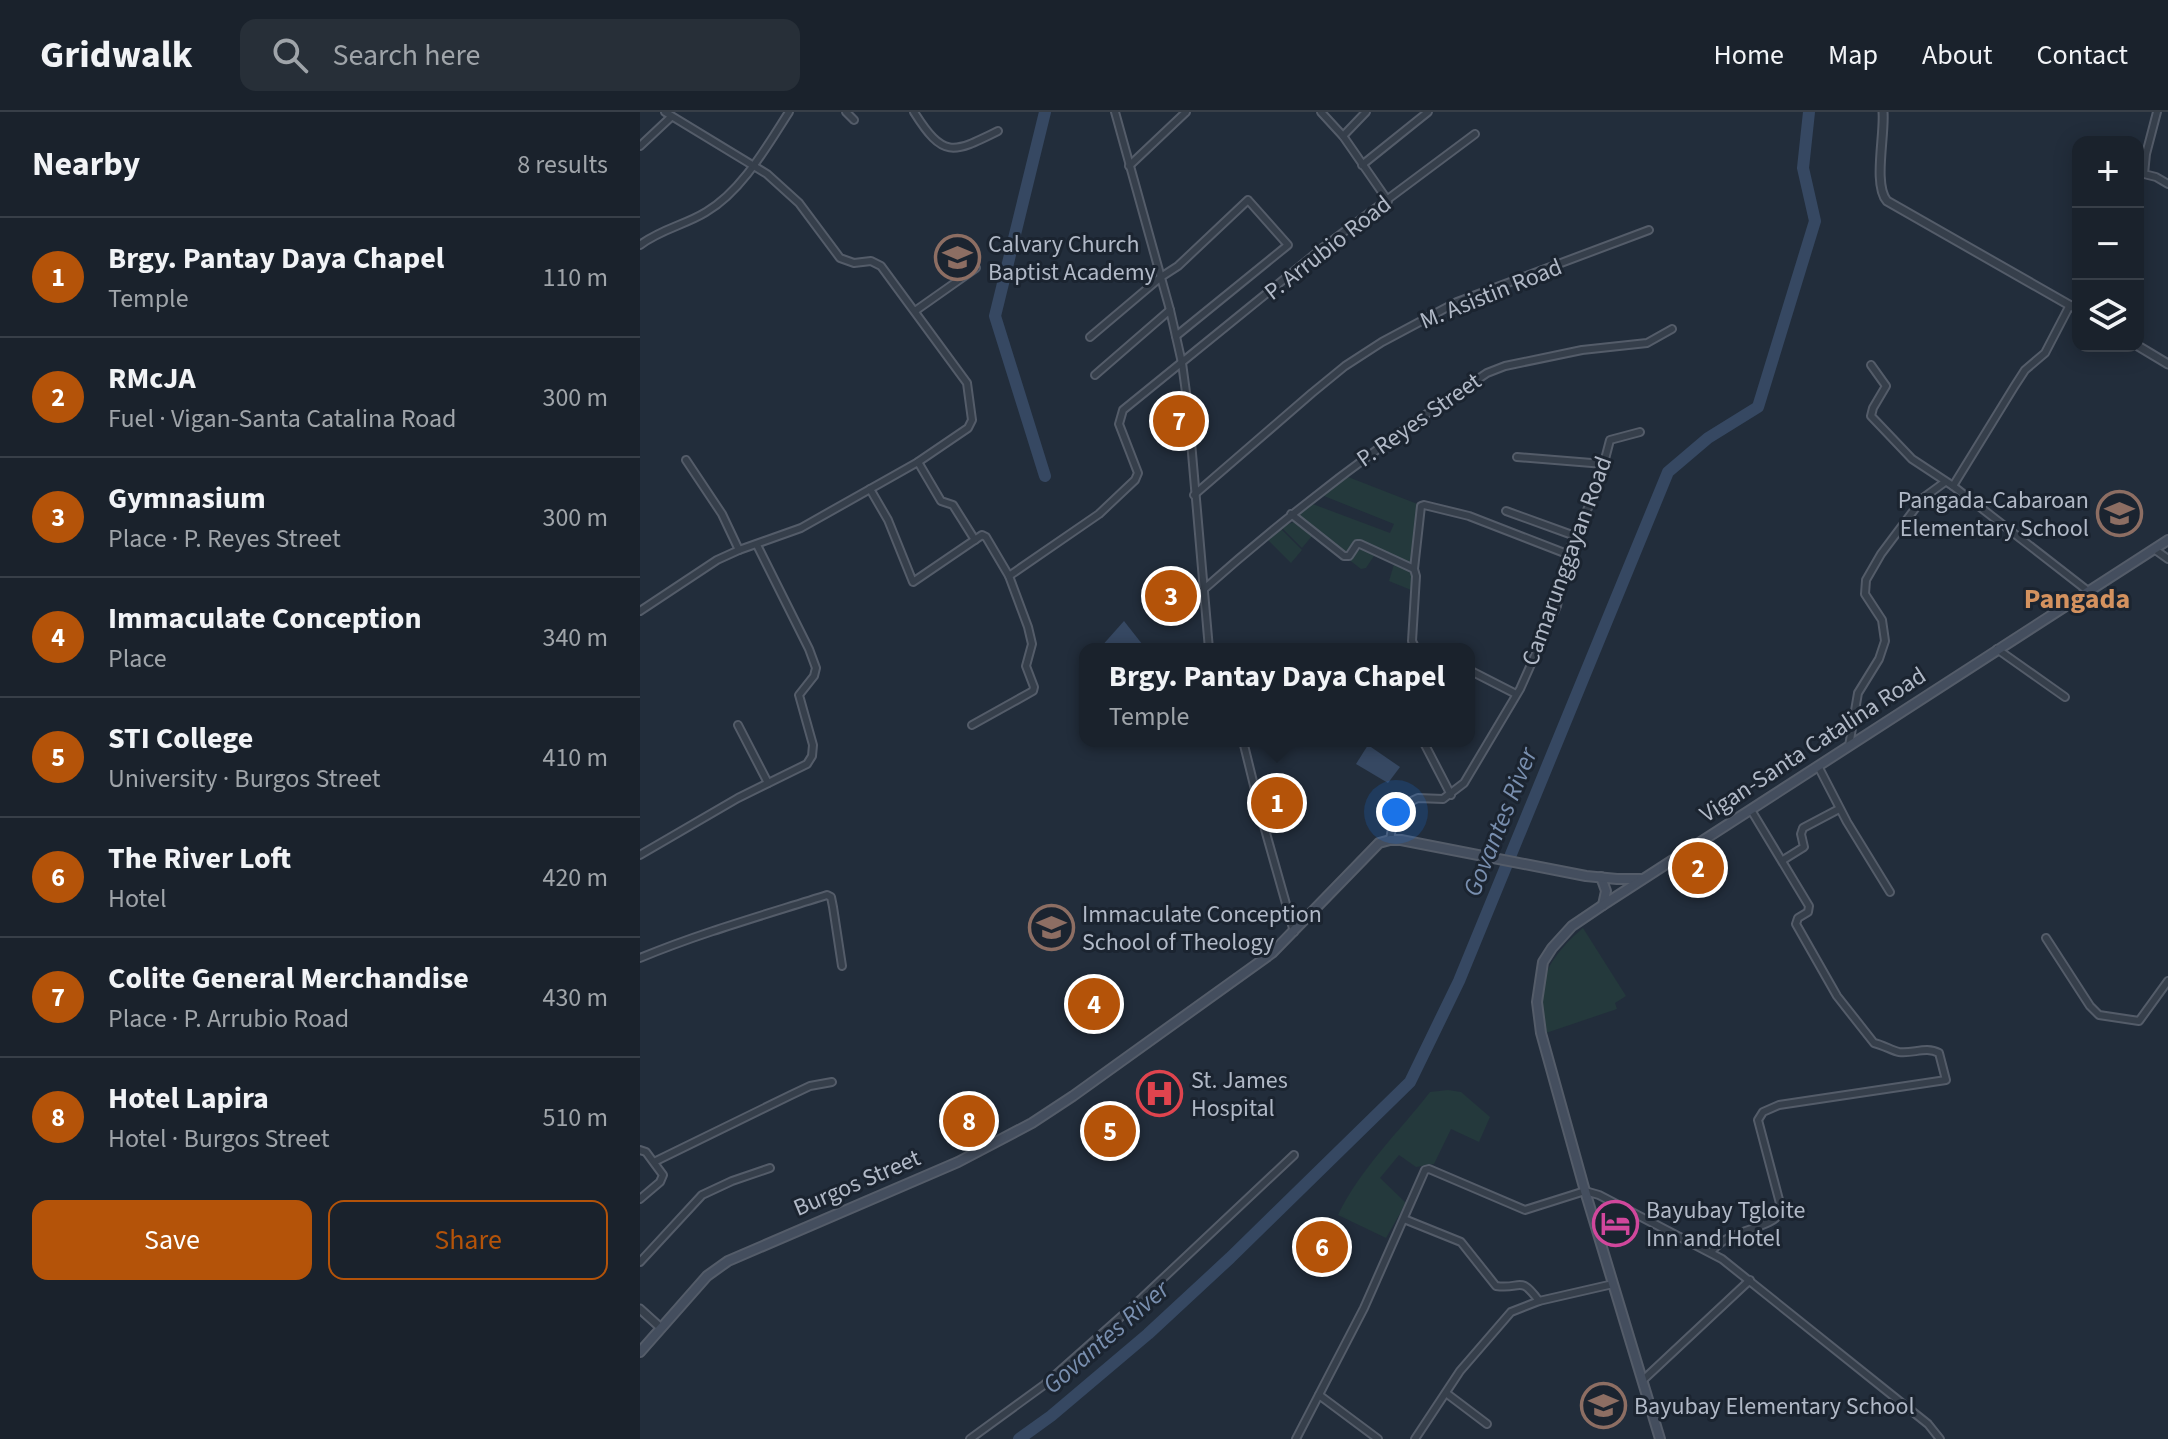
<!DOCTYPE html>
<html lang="en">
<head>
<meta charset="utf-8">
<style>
  :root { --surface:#1a222c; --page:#272f38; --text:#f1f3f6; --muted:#9fa4a9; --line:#383f48; --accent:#b45309 }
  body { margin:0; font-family:"Source Sans 3",sans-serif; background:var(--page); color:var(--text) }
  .controls { position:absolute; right:24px; top:24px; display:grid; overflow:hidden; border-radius:16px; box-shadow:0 4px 20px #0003 }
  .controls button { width:72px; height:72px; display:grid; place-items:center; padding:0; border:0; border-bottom:2px solid var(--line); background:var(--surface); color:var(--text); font:40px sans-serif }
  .you { position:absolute; left:756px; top:700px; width:28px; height:28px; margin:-20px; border:6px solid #fff; border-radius:50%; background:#1a73e8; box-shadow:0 0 0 12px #1a73e833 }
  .badge { display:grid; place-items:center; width:52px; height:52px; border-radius:50%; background:var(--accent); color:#fff; font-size:26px; font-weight:700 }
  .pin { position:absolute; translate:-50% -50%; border:4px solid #fff; box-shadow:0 2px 8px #0006 }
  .popup { position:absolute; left:439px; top:531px; width:396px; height:104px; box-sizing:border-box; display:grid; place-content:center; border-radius:16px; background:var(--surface); filter:drop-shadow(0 2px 6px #0005); font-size:26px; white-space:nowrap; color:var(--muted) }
  .popup b { font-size:30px; color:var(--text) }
  .popup::after { content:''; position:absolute; left:50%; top:100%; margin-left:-16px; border:16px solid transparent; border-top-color:var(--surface) }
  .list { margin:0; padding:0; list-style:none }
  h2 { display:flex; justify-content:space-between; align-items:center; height:104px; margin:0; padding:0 32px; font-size:34px }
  h2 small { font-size:26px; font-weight:400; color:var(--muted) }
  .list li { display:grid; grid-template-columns:52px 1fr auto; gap:24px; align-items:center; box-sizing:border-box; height:120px; padding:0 32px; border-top:2px solid var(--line) }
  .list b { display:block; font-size:30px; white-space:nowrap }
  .list p { margin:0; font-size:26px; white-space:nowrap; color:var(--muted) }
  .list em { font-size:26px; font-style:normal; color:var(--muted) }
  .actions { display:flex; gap:16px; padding:24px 32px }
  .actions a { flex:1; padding:18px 0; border:2px solid var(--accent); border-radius:16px; text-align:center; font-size:28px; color:var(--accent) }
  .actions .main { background:var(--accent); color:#fff }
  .icon { flex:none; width:44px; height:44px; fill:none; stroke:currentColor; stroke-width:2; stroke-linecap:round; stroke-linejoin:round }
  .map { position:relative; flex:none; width:1528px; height:1327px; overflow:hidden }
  header { display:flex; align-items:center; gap:48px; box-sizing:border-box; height:112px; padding:0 40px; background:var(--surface); border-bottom:2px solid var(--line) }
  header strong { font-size:38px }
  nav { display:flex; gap:44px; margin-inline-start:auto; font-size:28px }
  .search { width:560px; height:72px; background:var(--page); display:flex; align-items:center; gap:20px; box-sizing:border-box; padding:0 28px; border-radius:16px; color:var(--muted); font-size:30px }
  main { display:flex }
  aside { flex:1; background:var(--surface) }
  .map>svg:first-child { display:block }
</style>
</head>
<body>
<header>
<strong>Gridwalk</strong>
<div class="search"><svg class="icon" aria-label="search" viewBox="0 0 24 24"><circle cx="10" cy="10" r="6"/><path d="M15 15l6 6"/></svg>Search here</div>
<nav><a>Home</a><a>Map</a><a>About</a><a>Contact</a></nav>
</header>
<main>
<aside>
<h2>Nearby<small>8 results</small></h2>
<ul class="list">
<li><span class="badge">1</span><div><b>Brgy. Pantay Daya Chapel</b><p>Temple</p></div><em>110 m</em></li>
<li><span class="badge">2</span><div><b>RMcJA</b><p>Fuel · Vigan-Santa Catalina Road</p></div><em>300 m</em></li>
<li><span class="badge">3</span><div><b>Gymnasium</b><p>Place · P. Reyes Street</p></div><em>300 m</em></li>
<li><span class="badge">4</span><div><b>Immaculate Conception</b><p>Place</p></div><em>340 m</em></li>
<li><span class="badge">5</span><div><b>STI College</b><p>University · Burgos Street</p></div><em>410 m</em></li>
<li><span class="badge">6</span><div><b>The River Loft</b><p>Hotel</p></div><em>420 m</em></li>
<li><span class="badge">7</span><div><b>Colite General Merchandise</b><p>Place · P. Arrubio Road</p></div><em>430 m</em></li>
<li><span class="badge">8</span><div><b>Hotel Lapira</b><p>Hotel · Burgos Street</p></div><em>510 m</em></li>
</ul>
<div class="actions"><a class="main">Save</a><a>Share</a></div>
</aside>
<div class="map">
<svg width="1528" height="1327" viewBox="0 0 1528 1327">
  <rect width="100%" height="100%" fill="#222d3b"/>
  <!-- green -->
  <g fill="#24393c">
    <path d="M703,363L780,393L771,452L716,428L706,441L656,402L670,391L750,421L754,412L679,382Z"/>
    <path d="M654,410L672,424L662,436L641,415Z"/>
    <path d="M641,417L662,438L651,451L628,428Z"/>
    <path d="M721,437L729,439L734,444L726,456L721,457L708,447Z"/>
    <path d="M754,452L764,454L772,459L771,478L749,469Z"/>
    <path d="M943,816L986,884L975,891L977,897L906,921C888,877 911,843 943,816Z"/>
    <path d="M808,978L821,980L850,1005L839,1030L811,1017L794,1052L776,1055L759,1043L740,1066L766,1091L746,1126L698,1103C720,1057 759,1020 790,980Z"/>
  </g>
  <!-- water -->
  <g fill="#364862">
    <path d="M484,509L506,537H461L460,536Z"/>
    <path d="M728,633L760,655L748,671L716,652Z"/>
  </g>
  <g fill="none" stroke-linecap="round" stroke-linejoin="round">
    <!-- river -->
    <g stroke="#364862" stroke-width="12">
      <path d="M405,364L355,204L405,0"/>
      <path d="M379,1327L411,1304L508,1222L590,1146L770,970L819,869L1028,360L1068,326L1118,295L1175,109L1163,56L1169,0"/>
    </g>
    <defs>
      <g id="minor">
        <path d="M206,0L214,8"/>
        <path d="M274,0C303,46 312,42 358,19"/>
        <path d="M475,0L530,198L542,251L548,295L569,537"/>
        <path d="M681,0L703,24L748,89"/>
        <path d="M1517,0L1506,42L1504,62L1516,65L1528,72"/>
        <path d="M703,24L726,0"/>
        <path d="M0,34L31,5"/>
        <path d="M722,53L788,0"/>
        <path d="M489,54L546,0"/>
        <path d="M0,133C21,117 45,113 66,100C102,79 127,34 149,0"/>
        <path d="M275,199L336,156"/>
        <path d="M450,225L521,165L538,154L608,88L648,133L536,224"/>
        <path d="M1231,253L1246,274L1233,296L1231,304L1272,347L1313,374L1448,479"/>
        <path d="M455,263L530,198"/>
        <path d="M877,345L964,352"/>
        <path d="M46,348L82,402L99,438"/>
        <path d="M278,350L301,389L313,393L335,428"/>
        <path d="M1313,374L1374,275L1385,258L1405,241L1430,193"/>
        <path d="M230,377L248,408L273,470L342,423L346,425L369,464L388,515L392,532L386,554L394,575L393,579L332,613"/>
        <path d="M554,383L672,281L705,254L742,230L817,190L1009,118"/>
        <path d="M866,399L935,424"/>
        <path d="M651,402L704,444H709L717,432H720L774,457L776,464L772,529L776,537"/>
        <path d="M1514,437L1528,447"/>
        <path d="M774,457L781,394L784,393L829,404L927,442"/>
        <path d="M369,464L459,402L495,368L498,361L479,312L483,298L685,134L835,22"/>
        <path d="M563,478C653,398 747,327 847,261L865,254L942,238L1007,231L1032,217"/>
        <path d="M0,499L77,448L99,438L161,416L278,350L328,316L332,308L327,271L241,154L231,149L214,151L200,146L159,91L127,62L25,0"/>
        <path d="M1357,537L1425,585"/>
        <path d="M829,558L876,582"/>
        <path d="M98,613L128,671"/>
        <path d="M603,629L624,714L654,820"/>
        <path d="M783,629L811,683"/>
        <path d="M1209,634L1218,581L1239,547L1245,529L1242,508L1225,482L1226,468L1241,442L1283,386L1305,370"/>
        <path d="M1178,654L1207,710L1250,780"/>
        <path d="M750,728L754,704L767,691L778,686L803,687L824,671L880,577L917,494L927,442L958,374L970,328L1000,320"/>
        <path d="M0,743L98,686L167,652L172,644L173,633L159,583L174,564L176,556L169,537L117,433"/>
        <path d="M1143,748L1164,735L1161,722L1163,716L1199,697"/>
        <path d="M1406,826L1450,894L1459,903L1499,909L1528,869"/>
        <path d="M0,846C60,821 124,803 187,783L191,785L193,795L202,854"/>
        <path d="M0,1038L6,1040L23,1063L20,1070L0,1087"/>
        <path d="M14,1050L151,983L170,974L192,970"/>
        <path d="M764,1107L821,1130L856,1174C882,1178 879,1162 899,1189"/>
        <path d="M1071,1140C1091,1115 1130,1119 1142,1099L1118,1008L1123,1000L1139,993L1306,968L1299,941C1286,934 1273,942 1259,940C1253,939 1243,933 1234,931L1197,884L1156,812L1158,806L1168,800L1169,794L1111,698"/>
        <path d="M0,1150L62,1083L92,1069L130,1056"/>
        <path d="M1002,1269L1110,1168"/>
        <path d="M806,1281L847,1312"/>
        <path d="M679,1283L738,1327"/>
        <path d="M330,1327L404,1273L502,1186L654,1043"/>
        <path d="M656,1327L724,1196L785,1058L789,1057L885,1098L945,1079L959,1083L1082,1147L1288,1312L1300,1327"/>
        <path d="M775,1327L820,1259L871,1200L899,1189L973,1172"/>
      </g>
      <g id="tertiary">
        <path d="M1243,0C1245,23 1233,73 1247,89L1438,198"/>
        <path d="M1498,234L1528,252"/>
        <path d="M0,1197L21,1216"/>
      </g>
      <g id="secondary">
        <path d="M961,765L966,779L963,793"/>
        <path d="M0,1240L67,1164L88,1149L318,1050L392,1011L433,984L632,841L739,731L750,728H761L946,764L977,767H1001"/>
        <path d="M1020,1327L945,1079L901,921L897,890L903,850L912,836L932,814L963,793L1528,428"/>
      </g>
    </defs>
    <!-- minor casing -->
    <use href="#minor" stroke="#545c69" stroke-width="10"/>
    <!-- tertiary casing -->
    <use href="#tertiary" stroke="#545c69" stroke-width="11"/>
    <!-- secondary casing -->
    <use href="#secondary" stroke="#545c69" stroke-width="12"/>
    <!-- minor -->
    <use href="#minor" stroke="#363f4b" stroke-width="6"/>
    <!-- tertiary -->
    <use href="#tertiary" stroke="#363f4b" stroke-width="7"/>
    <!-- secondary -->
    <use href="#secondary" stroke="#444e5e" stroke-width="8"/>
  </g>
  <!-- icons -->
  <defs>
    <symbol id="school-ring" viewBox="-11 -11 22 22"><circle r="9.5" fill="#1b2430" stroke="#8d6e63" stroke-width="1.5"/><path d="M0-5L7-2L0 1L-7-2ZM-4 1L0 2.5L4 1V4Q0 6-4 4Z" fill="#8d6e63"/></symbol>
    <symbol id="university-ring" viewBox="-11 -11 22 22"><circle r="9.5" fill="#1b2430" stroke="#8d6e63" stroke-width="1.5"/><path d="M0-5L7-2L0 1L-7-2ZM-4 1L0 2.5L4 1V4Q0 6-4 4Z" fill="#8d6e63"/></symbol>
    <symbol id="hospital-ring" viewBox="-11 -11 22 22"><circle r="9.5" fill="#1b2430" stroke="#e0444e" stroke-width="1.5"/><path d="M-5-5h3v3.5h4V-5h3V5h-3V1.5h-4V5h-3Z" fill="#e0444e"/></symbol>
    <symbol id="hotel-ring" viewBox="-11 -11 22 22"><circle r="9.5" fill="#1b2430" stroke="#d1479c" stroke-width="1.5"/><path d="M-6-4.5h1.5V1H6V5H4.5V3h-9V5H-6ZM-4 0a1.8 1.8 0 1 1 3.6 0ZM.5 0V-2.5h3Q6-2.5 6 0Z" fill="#d1479c"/></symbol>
  </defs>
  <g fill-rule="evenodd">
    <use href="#school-ring" x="292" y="120" width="51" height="51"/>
    <use href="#school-ring" x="1454" y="376" width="51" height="51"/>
    <use href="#university-ring" x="386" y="790" width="51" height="51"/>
    <use href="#hospital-ring" x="494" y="956" width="51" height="51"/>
    <use href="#hotel-ring" x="950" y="1086" width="51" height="51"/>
    <use href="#school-ring" x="938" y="1268" width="51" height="51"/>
  </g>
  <g text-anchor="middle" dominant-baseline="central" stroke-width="6" stroke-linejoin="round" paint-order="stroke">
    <!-- poi labels -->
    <g font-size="24" fill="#b1b9c7" stroke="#1b2430" text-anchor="start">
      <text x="348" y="132">Calvary Church<tspan x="348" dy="28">Baptist Academy</tspan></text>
      <text x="1449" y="388" text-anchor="end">Pangada-Cabaroan<tspan x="1449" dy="28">Elementary School</tspan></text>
      <text x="442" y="802">Immaculate Conception<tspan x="442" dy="28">School of Theology</tspan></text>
      <text x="551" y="968">St. James<tspan x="551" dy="28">Hospital</tspan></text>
      <text x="1006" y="1098">Bayubay Tgloite<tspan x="1006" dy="28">Inn and Hotel</tspan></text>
      <text x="994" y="1294">Bayubay Elementary School</text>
    </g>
    <!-- street labels -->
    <g font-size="24" fill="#b1b9c7" stroke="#1b2430">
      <text transform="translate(688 136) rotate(-38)">P. Arrubio Road</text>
      <text transform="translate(851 182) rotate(-22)">M. Asistin Road</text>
      <text transform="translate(779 308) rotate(-35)">P. Reyes Street</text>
      <text transform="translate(927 449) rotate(-70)">Camarunggayan Road</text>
      <text transform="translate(1173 633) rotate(-33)">Vigan-Santa Catalina Road</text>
      <text transform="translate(217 1071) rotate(-23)">Burgos Street</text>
    </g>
    <!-- water labels -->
    <g font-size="26" font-style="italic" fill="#798faf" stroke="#1b2430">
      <text transform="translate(860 710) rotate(-68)">Govantes River</text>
      <text transform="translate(466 1225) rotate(-41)">Govantes River</text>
    </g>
    <!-- quarter labels -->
    <g font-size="28" font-weight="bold" fill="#d4925f" stroke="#1b2430">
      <text x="1437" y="487">Pangada</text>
    </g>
  </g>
</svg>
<div class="controls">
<button>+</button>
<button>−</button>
<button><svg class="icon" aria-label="layers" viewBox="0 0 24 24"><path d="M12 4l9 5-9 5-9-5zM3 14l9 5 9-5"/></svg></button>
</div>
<div class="you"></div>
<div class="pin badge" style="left:637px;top:691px">1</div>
<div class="popup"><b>Brgy. Pantay Daya Chapel</b>Temple</div>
<div class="pin badge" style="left:1058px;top:756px">2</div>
<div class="pin badge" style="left:531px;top:484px">3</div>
<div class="pin badge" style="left:454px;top:892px">4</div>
<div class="pin badge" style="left:470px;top:1019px">5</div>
<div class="pin badge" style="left:682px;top:1135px">6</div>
<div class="pin badge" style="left:539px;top:309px">7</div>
<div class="pin badge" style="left:329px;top:1009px">8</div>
</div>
</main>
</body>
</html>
